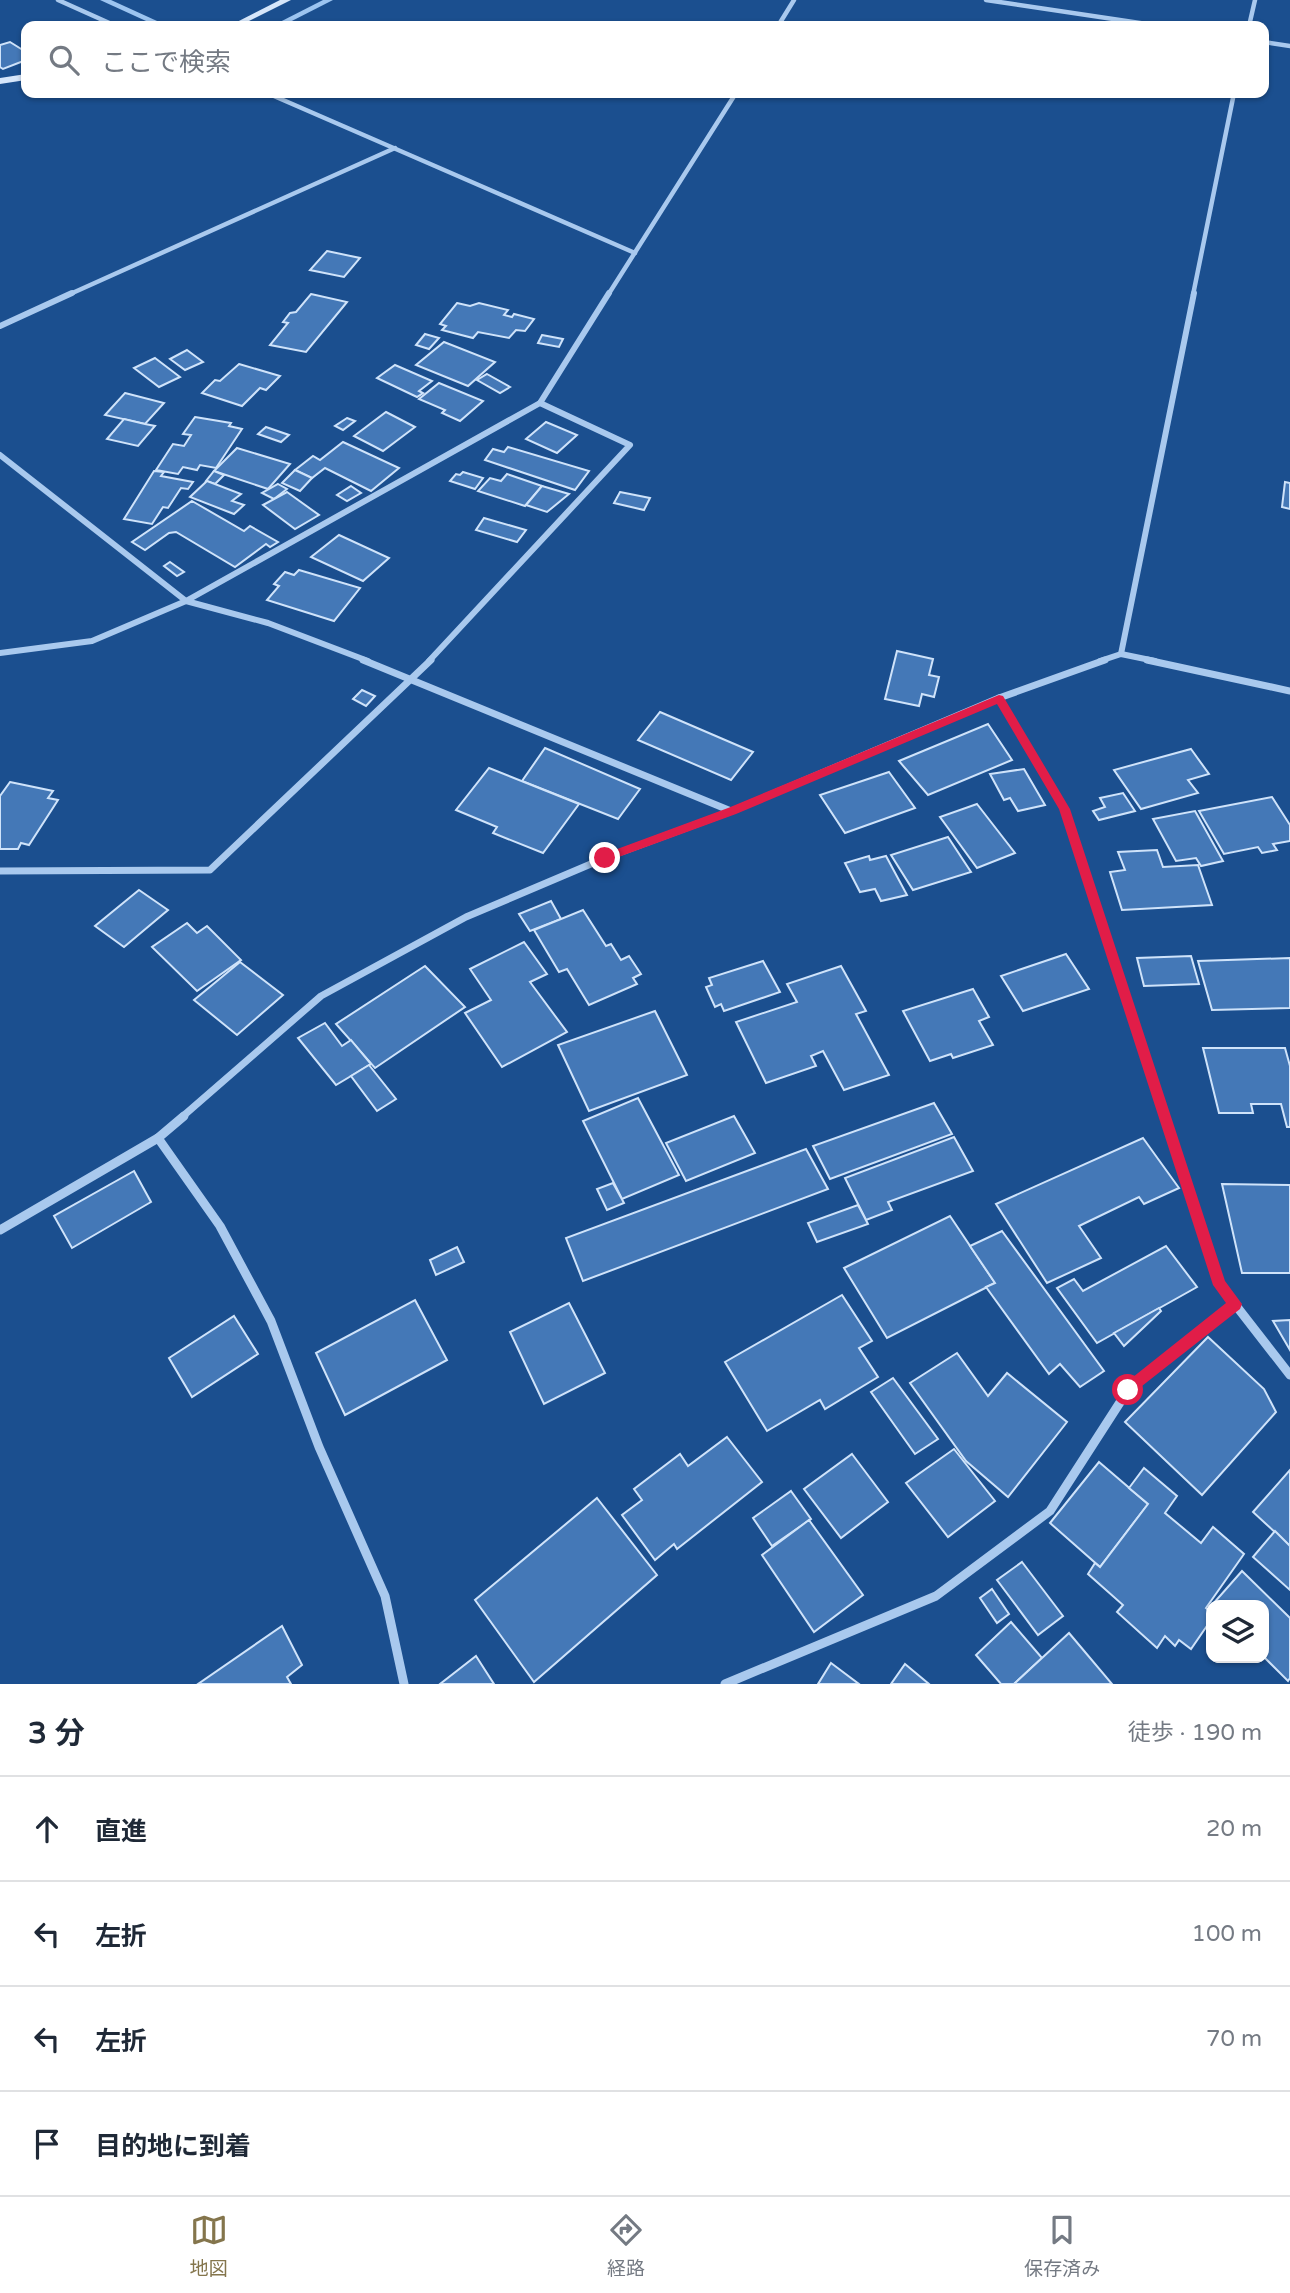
<!DOCTYPE html>
<html lang="ja">
<head>
<meta charset="utf-8">
<style>
  :root { --surface:#fff; --page:#f6f6f7; --text:#1f2937; --muted:#747a83; --line:#e0e1e3; --accent:#84754c }
  body { margin:0; font-family:"Varela Round","Noto Sans JP",sans-serif; background:var(--page); color:var(--text) }
  .controls { position:absolute; right:21px; bottom:21px; display:grid; overflow:hidden; border-radius:14px; box-shadow:0 2px 5px #0004 }
  .controls button { width:63px; height:63px; display:grid; place-items:center; padding:0; border:0; border-bottom:2px solid var(--line); background:var(--surface); color:var(--text); font:35px sans-serif }
  .stop { position:absolute; width:21px; height:21px; margin:-16px; border:5px solid #e11d48; border-radius:50%; background:#fff }
  .stop.end { background:#e11d48; border-color:#fff; box-shadow:0 2px 7px #0008 }
  .list { margin:0; padding:0; list-style:none }
  h2 { display:flex; justify-content:space-between; align-items:center; height:91px; margin:0; padding:0 28px; font-size:30px }
  h2 small { font-size:23px; font-weight:400; color:var(--muted) }
  .list li { display:grid; grid-template-columns:46px 1fr auto; gap:21px; align-items:center; box-sizing:border-box; height:105px; padding:0 28px; border-top:2px solid var(--line) }
  .list b { display:block; font-size:26px; white-space:nowrap }
  .list em { font-size:23px; font-style:normal; color:var(--muted) }
  .icon { flex:none; width:38px; height:38px; fill:none; stroke:currentColor; stroke-width:2; stroke-linecap:round; stroke-linejoin:round }
  .map { position:relative; flex:none; width:1290px; height:1684px; overflow:hidden }
  .search { position:absolute; background:var(--surface); box-shadow:0 2px 5px #0004; left:21px; right:21px; top:21px; height:77px; display:flex; align-items:center; gap:18px; box-sizing:border-box; padding:0 24px; border-radius:14px; color:var(--muted); font-size:26px }
  .sheet { height:511px; background:var(--surface) }
  nav { display:flex; justify-content:space-around; align-items:center; box-sizing:border-box; height:98px; border-top:2px solid var(--line); background:var(--surface); font-size:19px; color:var(--muted) }
  nav a { display:grid; justify-items:center; gap:4px }
  nav .on { color:var(--accent) }
  .map>svg:first-child { display:block }
</style>
</head>
<body>
<div class="map">
<svg width="1290" height="1684" viewBox="0 0 1290 1684">
  <rect width="100%" height="100%" fill="#1b4f8f"/>
  <g fill="none" stroke-linecap="round" stroke-linejoin="round">
    <!-- stream -->
    <g fill="#9cc4f0" fill-rule="evenodd">
      <path d="M100,0H111L168,26H157Z"/>
      <path d="M323,0H333L282,26H272Z"/>
    </g>
  </g>
  <!-- building -->
  <g fill="#4478b7" stroke="#cfe3fa" stroke-width="2">
    <path d="M10,42L26,52V60L3,69L0,67V45Z"/>
    <path d="M327,251L360,258L344,277L310,270Z"/>
    <path d="M311,294L347,302L306,352L270,345L288,323L283,322L290,313L296,312Z"/>
    <path d="M457,303L470,306L479,303L508,310L504,315L512,317L514,314L534,319L525,331L516,330L509,338L478,332L473,338L442,330L446,326L440,324Z"/>
    <path d="M425,334L439,338L429,349L416,345Z"/>
    <path d="M542,335L563,339L559,347L538,343Z"/>
    <path d="M444,342L495,362L468,386L416,365Z"/>
    <path d="M187,350L203,362L185,370L170,359Z"/>
    <path d="M155,358L180,377L159,387L134,368Z"/>
    <path d="M239,364L280,376L266,390L260,388L242,406L202,393L215,380L220,381Z"/>
    <path d="M395,365L432,381L419,391L423,393L417,397L377,378Z"/>
    <path d="M487,374L510,387L500,393L477,380Z"/>
    <path d="M439,383L483,401L460,421L442,413L445,410L419,399Z"/>
    <path d="M125,393L164,403L145,424L105,415Z"/>
    <path d="M386,412L415,427L383,451L354,436Z"/>
    <path d="M195,417L231,423L229,426L242,429L216,468L200,465L197,470L183,467L178,474L156,470L173,444L184,446L191,435L183,434Z"/>
    <path d="M347,418L355,421L343,430L335,426Z"/>
    <path d="M124,419L145,424L155,426L138,446L107,439Z"/>
    <path d="M546,422L577,435L557,453L526,439Z"/>
    <path d="M266,427L289,435L281,442L258,434Z"/>
    <path d="M343,442L399,468L371,491L325,468L312,478L295,470L313,456L320,460Z"/>
    <path d="M508,447L589,471L575,490L485,460L493,449L504,452Z"/>
    <path d="M237,448L290,464L268,489L214,471Z"/>
    <path d="M295,470L312,478L300,491L282,483Z"/>
    <path d="M154,471L164,472L161,476L193,482L188,489L181,488L168,508L163,507L152,524L124,519Z"/>
    <path d="M214,471L224,475L215,484L206,481Z"/>
    <path d="M463,472L483,478L475,489L450,481L456,474L460,475Z"/>
    <path d="M507,474L542,486L525,506L478,491L490,478L501,481Z"/>
    <path d="M207,481L241,494L232,501L244,505L234,514L190,497Z"/>
    <path d="M1285,482L1290,483V509L1282,507Z"/>
    <path d="M278,484L287,489L274,499L262,493Z"/>
    <path d="M351,486L361,493L347,501L337,495Z"/>
    <path d="M542,486L569,494L547,512L526,505Z"/>
    <path d="M287,492L319,515L295,529L263,505Z"/>
    <path d="M620,492L650,498L644,510L614,503Z"/>
    <path d="M192,501L244,531L250,526L278,542L270,547L266,544L235,567L176,532L169,533L145,550L132,542Z"/>
    <path d="M484,518L526,530L517,542L476,530Z"/>
    <path d="M339,535L389,558L363,581L311,557Z"/>
    <path d="M170,562L184,572L177,576L164,566Z"/>
    <path d="M299,570L360,588L334,621L267,600L279,586L274,584L285,572L294,575Z"/>
    <path d="M897,651L933,659L929,675L939,677L934,697L922,694L919,706L885,699Z"/>
    <path d="M362,690L375,696L366,706L353,699Z"/>
    <path d="M660,712L753,752L731,780L638,740Z"/>
    <path d="M988,724L1012,760L928,795L899,761Z"/>
    <path d="M545,748L640,789L618,819L522,781Z"/>
    <path d="M1191,749L1209,774L1188,780L1198,793L1141,809L1114,770Z"/>
    <path d="M489,768L579,804L543,853L493,833L497,827L456,810Z"/>
    <path d="M1024,769L1045,805L1018,811L1010,798L1004,800L990,774Z"/>
    <path d="M889,772L915,808L845,833L820,795Z"/>
    <path d="M10,782L53,791L48,798L58,800L29,845L21,843L18,849H0V796Z"/>
    <path d="M1123,793L1135,811L1099,820L1093,811L1105,807L1100,798Z"/>
    <path d="M1272,797L1290,825V841L1273,844L1277,850L1262,853L1258,847L1224,854L1199,811Z"/>
    <path d="M977,804L1015,853L977,868L940,817Z"/>
    <path d="M1195,811L1223,861L1201,866L1196,858L1176,861L1153,819Z"/>
    <path d="M948,837L971,872L913,890L891,855Z"/>
    <path d="M1157,850L1163,867L1198,865L1212,905L1122,910L1110,872L1125,870L1118,852Z"/>
    <path d="M869,856L870,860L886,856L907,895L881,901L875,889L860,892L845,863Z"/>
    <path d="M139,890L168,910L124,947L95,926Z"/>
    <path d="M551,901L561,919L530,931L519,914Z"/>
    <path d="M583,910L606,946L611,944L621,960L629,956L641,974L633,978L637,984L589,1005L567,969L559,972L534,930Z"/>
    <path d="M187,923L197,933L207,926L241,960L197,991L152,947Z"/>
    <path d="M524,942L547,974L530,982L567,1032L502,1067L465,1013L491,1000L470,969Z"/>
    <path d="M1066,954L1089,989L1023,1011L1001,976Z"/>
    <path d="M1191,956L1199,984L1144,986L1137,958Z"/>
    <path d="M1290,958V1008L1212,1010L1198,961Z"/>
    <path d="M763,961L780,992L724,1011L721,1004L715,1007L706,987L712,985L709,978Z"/>
    <path d="M240,962L283,995L237,1035L194,1000Z"/>
    <path d="M425,966L465,1007L375,1068L336,1024Z"/>
    <path d="M841,966L866,1011L856,1014L889,1075L844,1090L823,1051L811,1056L816,1066L766,1083L736,1022L797,1002L787,984Z"/>
    <path d="M973,989L989,1017L979,1021L993,1045L953,1058L951,1054L930,1061L903,1011Z"/>
    <path d="M655,1011L687,1075L589,1111L558,1045Z"/>
    <path d="M325,1023L342,1046L351,1040L371,1064L336,1085L298,1038Z"/>
    <path d="M1203,1048H1285L1290,1066V1127H1287L1281,1104H1251L1253,1113H1219Z"/>
    <path d="M369,1065L396,1099L377,1111L351,1076Z"/>
    <path d="M638,1098L679,1175L622,1199L583,1121Z"/>
    <path d="M934,1103L952,1134L830,1179L813,1146Z"/>
    <path d="M734,1116L755,1153L686,1181L666,1143Z"/>
    <path d="M954,1137L973,1171L888,1202L892,1210L866,1220L845,1178Z"/>
    <path d="M1143,1138L1179,1188L1144,1204L1139,1197L1079,1226L1101,1258L1047,1283L996,1204Z"/>
    <path d="M806,1149L828,1189L583,1281L566,1238Z"/>
    <path d="M134,1171L151,1202L72,1248L54,1216Z"/>
    <path d="M613,1183L624,1203L607,1210L597,1189Z"/>
    <path d="M1222,1184L1290,1185V1273H1242Z"/>
    <path d="M858,1205L868,1224L817,1242L808,1223Z"/>
    <path d="M950,1216L995,1283L887,1338L844,1268Z"/>
    <path d="M1002,1231L1104,1371L1080,1387L1060,1364L1049,1374L986,1287L995,1283L970,1246Z"/>
    <path d="M1166,1246L1197,1287L1097,1343L1057,1288L1074,1279L1083,1291Z"/>
    <path d="M457,1247L464,1262L436,1275L430,1260Z"/>
    <path d="M842,1295L872,1341L859,1348L878,1377L825,1409L820,1400L767,1431L725,1362Z"/>
    <path d="M415,1300L447,1360L345,1415L316,1353Z"/>
    <path d="M569,1303L605,1373L544,1404L510,1332Z"/>
    <path d="M1159,1308L1161,1311L1124,1346L1114,1333Z"/>
    <path d="M234,1316L258,1354L192,1397L169,1358Z"/>
    <path d="M1290,1320V1350L1273,1321Z"/>
    <path d="M1208,1337L1264,1389L1276,1412L1202,1495L1125,1422Z"/>
    <path d="M957,1353L988,1396L1007,1373L1067,1422L1008,1497L966,1461L910,1383Z"/>
    <path d="M893,1378L938,1439L915,1454L871,1392Z"/>
    <path d="M727,1437L762,1482L677,1549L674,1544L655,1560L622,1515L642,1500L634,1489L680,1454L688,1466Z"/>
    <path d="M954,1449L995,1501L948,1537L906,1483Z"/>
    <path d="M852,1454L888,1502L841,1538L804,1489Z"/>
    <path d="M1099,1462L1148,1504L1100,1567L1050,1523Z"/>
    <path d="M1144,1468L1177,1496L1165,1513L1201,1543L1213,1527L1244,1554L1206,1608L1211,1612V1620L1191,1649L1179,1640L1175,1646L1165,1636L1157,1648L1117,1612L1123,1605L1088,1574L1095,1563L1100,1567L1148,1504L1129,1488Z"/>
    <path d="M1290,1470V1546L1253,1512Z"/>
    <path d="M791,1491L811,1519L772,1546L753,1518Z"/>
    <path d="M597,1498L657,1575L534,1682L475,1600Z"/>
    <path d="M809,1520L863,1595L814,1632L762,1555Z"/>
    <path d="M1275,1531L1290,1546V1590L1253,1557Z"/>
    <path d="M1022,1562L1063,1616L1038,1635L997,1580Z"/>
    <path d="M1242,1571L1290,1618V1678L1288,1681L1264,1657V1605H1212Z"/>
    <path d="M992,1589L1009,1614L997,1623L980,1598Z"/>
    <path d="M1011,1622L1042,1658L1014,1684H1001L976,1655Z"/>
    <path d="M282,1626L302,1665L287,1677L291,1684H198Z"/>
    <path d="M1069,1633L1112,1684H1014L1042,1658Z"/>
    <path d="M476,1656L494,1684H440Z"/>
    <path d="M831,1663L859,1684H818Z"/>
    <path d="M905,1664L929,1684H891Z"/>
  </g>
  <g fill="none" stroke-linecap="round" stroke-linejoin="round">
    <!-- street-far3 -->
    <g stroke="#a9c9ee" stroke-width="4.5">
      <path d="M58,0L116,26"/>
      <path d="M986,0L1160,26"/>
      <path d="M778,26L794,0"/>
      <path d="M1249,26L1255,0"/>
      <path d="M1264,42L1290,46"/>
      <path d="M267,93L635,253"/>
      <path d="M68,295L395,148"/>
      <path d="M608,295L736,93"/>
      <path d="M1193,295L1234,93"/>
    </g>
    <!-- street-far2 -->
    <g stroke="#a9c9ee" stroke-width="6">
      <path d="M0,326L72,293"/>
      <path d="M0,455L186,601L268,623L368,661"/>
      <path d="M0,653L92,641L186,601L540,403"/>
      <path d="M1121,654L1194,293"/>
      <path d="M429,661L630,445L540,403L609,293"/>
      <path d="M1100,661L1121,654L1155,661"/>
    </g>
    <!-- street-far1 -->
    <g stroke="#a9c9ee" stroke-width="7">
      <path d="M363,660L731,811"/>
      <path d="M1147,660L1290,691"/>
      <path d="M999,698L1064,809L1165,1117"/>
      <path d="M0,871L210,870L431,660"/>
      <path d="M182,1117L321,996L466,917L605,858L732,811L999,698L1105,660"/>
    </g>
    <!-- street -->
    <g stroke="#a9c9ee" stroke-width="9">
      <path d="M1164,1116L1220,1285L1290,1375"/>
      <path d="M158,1138L220,1226L271,1321L319,1447L385,1596L404,1684"/>
      <path d="M0,1230L158,1138L184,1116"/>
      <path d="M725,1684L936,1596L1050,1511L1128,1390L1235,1304"/>
    </g>
    <!-- secondary -->
    <g fill="#d6e6fa" fill-rule="evenodd">
      <path d="M280,0H291L239,26H229Z"/>
      <path d="M26,74V80L0,84V78Z"/>
    </g>
  </g>
  <!-- route -->
  <path fill="#e11d48" d="M999,695L1003,696L1070,809L1225,1281L1242,1304L1240,1309L1128,1397L1121,1390L1123,1385L1226,1303L1213,1285L1059,809L997,704L736,814L605,862L599,858L601,855L728,808Z"/>
</svg>
<div class="controls">
<button><svg class="icon" aria-label="layers" viewBox="0 0 24 24"><path d="M12 4l9 5-9 5-9-5zM3 14l9 5 9-5"/></svg></button>
</div>
<div class="stop" style="left:1128px;top:1390px"></div>
<div class="stop end" style="left:605px;top:858px"></div>
<div class="search"><svg class="icon" aria-label="search" viewBox="0 0 24 24"><circle cx="10" cy="10" r="6"/><path d="M15 15l6 6"/></svg>ここで検索</div>
</div>
<section class="sheet">
<h2>3 分<small>徒歩 · 190 m</small></h2>
<ul class="list">
<li><svg class="icon" aria-label="ahead" viewBox="0 0 24 24"><path d="M12 20V5M6 11l6-6 6 6"/></svg><div><b>直進</b></div><em>20 m</em></li>
<li><svg class="icon" aria-label="left" viewBox="0 0 24 24"><path d="M17 20v-9H6M10 6l-5 5 5 5"/></svg><div><b>左折</b></div><em>100 m</em></li>
<li><svg class="icon" aria-label="left" viewBox="0 0 24 24"><path d="M17 20v-9H6M10 6l-5 5 5 5"/></svg><div><b>左折</b></div><em>70 m</em></li>
<li><svg class="icon" aria-label="arrive" viewBox="0 0 24 24"><path d="M6 21V4h12l-3 4 3 4H6"/></svg><div><b>目的地に到着</b></div></li>
</ul>
</section>
<nav>
<a class="on"><svg class="icon" aria-label="map" viewBox="0 0 24 24"><path d="M3 6l6-2 6 2 6-2v14l-6 2-6-2-6 2zM9 4v14M15 6v14"/></svg>地図</a>
<a><svg class="icon" aria-label="directions" viewBox="0 0 24 24"><path d="M12 3l9 9-9 9-9-9zM9 14v-3h6M13 9l2 2-2 2"/></svg>経路</a>
<a><svg class="icon" aria-label="saved" viewBox="0 0 24 24"><path d="M7 4h10v16l-5-4-5 4z"/></svg>保存済み</a>
</nav>
</body>
</html>
